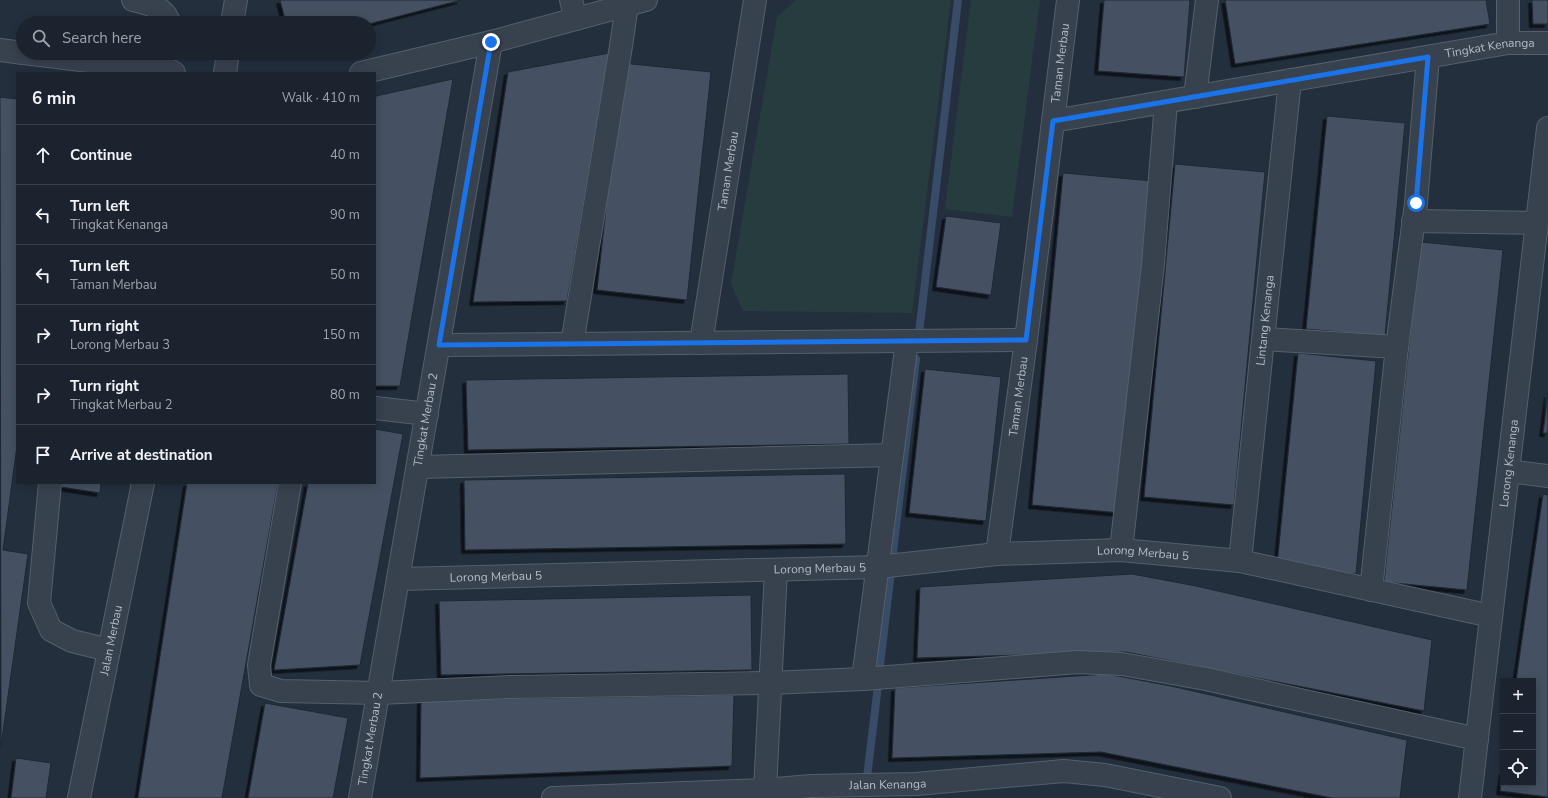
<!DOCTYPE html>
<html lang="en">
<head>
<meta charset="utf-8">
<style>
  :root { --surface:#1b232e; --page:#282f3a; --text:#f1f3f6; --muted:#a0a4aa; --line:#39404a }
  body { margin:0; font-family:"Nunito Sans",sans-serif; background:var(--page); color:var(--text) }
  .controls { position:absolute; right:12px; bottom:12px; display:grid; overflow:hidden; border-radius:0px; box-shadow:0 2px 10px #0003 }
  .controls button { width:36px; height:36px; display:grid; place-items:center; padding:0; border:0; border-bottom:1px solid var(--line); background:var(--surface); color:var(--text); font:20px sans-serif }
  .stop { position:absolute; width:12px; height:12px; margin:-9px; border:3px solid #1a73e8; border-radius:50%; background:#fff }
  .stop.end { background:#1a73e8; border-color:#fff; box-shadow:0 1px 4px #0008 }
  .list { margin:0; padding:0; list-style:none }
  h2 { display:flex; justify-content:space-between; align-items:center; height:52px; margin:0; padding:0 16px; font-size:17px }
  h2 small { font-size:13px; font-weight:400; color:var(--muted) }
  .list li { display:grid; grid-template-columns:26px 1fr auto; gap:12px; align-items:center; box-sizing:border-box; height:60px; padding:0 16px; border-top:1px solid var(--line) }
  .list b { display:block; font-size:15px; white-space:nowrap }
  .list p { margin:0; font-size:13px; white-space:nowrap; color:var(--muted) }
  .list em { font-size:13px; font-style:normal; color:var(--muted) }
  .icon { flex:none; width:22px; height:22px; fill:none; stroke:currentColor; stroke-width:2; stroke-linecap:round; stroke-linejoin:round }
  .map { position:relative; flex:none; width:1548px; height:798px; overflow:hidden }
  .search { position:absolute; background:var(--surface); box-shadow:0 2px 10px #0003; left:16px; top:16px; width:360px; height:44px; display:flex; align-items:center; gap:10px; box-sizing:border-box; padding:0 14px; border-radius:22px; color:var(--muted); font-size:15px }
  .panel { position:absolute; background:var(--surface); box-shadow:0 2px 10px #0003; left:16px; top:72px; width:360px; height:412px; border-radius:0px }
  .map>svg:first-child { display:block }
</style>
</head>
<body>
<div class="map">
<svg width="1548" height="798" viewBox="0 0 1548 798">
  <defs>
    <filter id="shadow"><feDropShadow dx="-3.5" dy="3.5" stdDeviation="0" flood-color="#0009"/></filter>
  </defs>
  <rect width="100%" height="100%" fill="#242f3e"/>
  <!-- green -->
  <g fill="#263c3f">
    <path d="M796,0H951L912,313L743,311L731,284L777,17Z"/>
    <path d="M971,0H1040L1012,217L945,209Z"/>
  </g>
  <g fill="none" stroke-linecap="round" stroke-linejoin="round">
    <!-- stream -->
    <g stroke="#394c67" stroke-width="8">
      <path d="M919,333L958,0"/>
      <path d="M892,560L916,359"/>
      <path d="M879,673L891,572"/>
      <path d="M867,777L878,686"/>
    </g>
  </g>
  <!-- building -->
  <g fill="#455162" stroke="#1f2835" filter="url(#shadow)">
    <path d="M280,0H461L369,24L286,23Z"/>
    <path d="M1104,0H1190L1184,77L1098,71Z"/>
    <path d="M1225,0H1486L1490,24L1235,64Z"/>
    <path d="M1532,0H1548V24H1533Z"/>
    <path d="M609,53L567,301L473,302L508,72Z"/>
    <path d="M622,63L711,72L687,300L597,290Z"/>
    <path d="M453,79L400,386H375V103L376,96Z"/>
    <path d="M0,97L17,99V446L3,550L28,554L1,746Z"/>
    <path d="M1327,116L1405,123L1385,336L1306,329Z"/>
    <path d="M1175,164L1265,172L1234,505L1144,497Z"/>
    <path d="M1063,173L1153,181L1121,513L1032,505Z"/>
    <path d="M946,216L1001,223L991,295L936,287Z"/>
    <path d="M1420,242L1503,250L1467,590L1384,582Z"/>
    <path d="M1298,353L1376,361L1356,574L1277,566Z"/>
    <path d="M925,369L1001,377L986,521L909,513Z"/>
    <path d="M848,374L849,444L468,450L466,380Z"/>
    <path d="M1548,394V433H1543Z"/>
    <path d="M375,429L403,434L360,665L274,670L308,483H375Z"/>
    <path d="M845,474L846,544L465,550L464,480Z"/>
    <path d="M62,483H101L100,493L61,487Z"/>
    <path d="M187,483H278L222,798H138Z"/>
    <path d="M1543,494L1548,495V797L1500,791L1503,771V783H1533V681H1516Z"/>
    <path d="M1132,574L1196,586L1432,640L1424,711L1126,652L917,658L920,587Z"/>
    <path d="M751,595L752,670L441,675L439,601Z"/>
    <path d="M1107,674L1171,686L1407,740L1400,798H1332L1101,752L892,758L895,688Z"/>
    <path d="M734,695L732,766L420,778L421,700Z"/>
    <path d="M265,703L348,718L333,798H248Z"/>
    <path d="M16,758L51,763L46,798H11Z"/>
  </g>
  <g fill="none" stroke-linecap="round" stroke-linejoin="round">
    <defs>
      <g id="minor">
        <path d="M133,0C146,3 166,7 169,23"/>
        <path d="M571,0L576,19"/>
        <path d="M232,23L236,0"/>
        <path d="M1508,43V0"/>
        <path d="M0,50L23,53"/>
        <path d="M24,53L171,71L174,73"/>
        <path d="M225,73L228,53"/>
        <path d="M361,73L491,42L646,0"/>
        <path d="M1195,97L1207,0"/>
        <path id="s1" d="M1053,121L1508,43H1548"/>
        <path d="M1413,221L1537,223"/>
        <path d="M1264,339L1397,347"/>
        <path id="s2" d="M701,343L755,0"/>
        <path d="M572,344L621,46L627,5"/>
        <path d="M439,345L1026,340"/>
        <path d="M375,408L427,414"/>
        <path d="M418,467L892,455"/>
        <path d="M1508,471L1548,476"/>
        <path d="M50,483L39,603L51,630L72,641L109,650"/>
        <path d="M290,483L259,665L261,685L281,691L379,693L510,687L770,683L863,679L1077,662L1122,664L1206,679L1477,739"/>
        <path d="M1121,550L1153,265L1166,102"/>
        <path id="s3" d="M997,554L1026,340L1068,0"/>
        <path id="s4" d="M1240,561L1290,80"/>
        <path id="s5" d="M398,579L878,567L997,554L1121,550L1240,561L1491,616"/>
        <path d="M1371,590L1397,347L1416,203L1428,57"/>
        <path d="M863,679L907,341"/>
        <path d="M765,790L776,570"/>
        <path id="s6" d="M79,798L143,483"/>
        <path id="s7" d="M360,798L491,42"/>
        <path id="s8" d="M553,798L765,790L811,786L916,784L1064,771L1105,775L1220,798"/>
        <path id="s9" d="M1470,798L1548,128"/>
      </g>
    </defs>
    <!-- minor casing -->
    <use href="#minor" stroke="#565f6c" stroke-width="24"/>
    <!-- minor -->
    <use href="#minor" stroke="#38414e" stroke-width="22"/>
  </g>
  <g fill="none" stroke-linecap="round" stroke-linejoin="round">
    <!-- route -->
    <path stroke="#1a73e8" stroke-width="5" d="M491,42L439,345L1026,340L1053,121L1428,57L1416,203"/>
  </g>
  <g text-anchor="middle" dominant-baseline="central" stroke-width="3" stroke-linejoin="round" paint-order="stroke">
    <!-- street labels -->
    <g font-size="12" fill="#b4bcc9" stroke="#1d2633">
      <text stroke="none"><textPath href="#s1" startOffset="443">Tingkat Kenanga</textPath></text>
      <text stroke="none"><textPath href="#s3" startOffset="495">Taman Merbau</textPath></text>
      <text stroke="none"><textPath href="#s2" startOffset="174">Taman Merbau</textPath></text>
      <text stroke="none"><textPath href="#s4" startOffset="242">Lintang Kenanga</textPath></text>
      <text stroke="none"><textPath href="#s3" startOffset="159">Taman Merbau</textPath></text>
      <text stroke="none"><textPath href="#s7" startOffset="384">Tingkat Merbau 2</textPath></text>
      <text stroke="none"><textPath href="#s9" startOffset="337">Lorong Kenanga</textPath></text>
      <text stroke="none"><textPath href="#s5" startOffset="746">Lorong Merbau 5</textPath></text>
      <text stroke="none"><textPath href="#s5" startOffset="422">Lorong Merbau 5</textPath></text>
      <text stroke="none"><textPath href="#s5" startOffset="98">Lorong Merbau 5</textPath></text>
      <text stroke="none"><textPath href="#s6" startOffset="161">Jalan Merbau</textPath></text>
      <text stroke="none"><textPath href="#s7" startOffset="60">Tingkat Merbau 2</textPath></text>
      <text stroke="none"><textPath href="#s8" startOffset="335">Jalan Kenanga</textPath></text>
    </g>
  </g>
</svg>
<div class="controls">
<button>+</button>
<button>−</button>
<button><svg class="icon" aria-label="locate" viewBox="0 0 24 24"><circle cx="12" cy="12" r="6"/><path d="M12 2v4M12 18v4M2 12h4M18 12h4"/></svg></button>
</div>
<div class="stop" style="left:1416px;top:203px"></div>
<div class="stop end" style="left:491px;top:42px"></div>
<div class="search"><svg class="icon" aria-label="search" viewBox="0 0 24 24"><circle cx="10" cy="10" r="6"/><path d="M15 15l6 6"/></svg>Search here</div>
<section class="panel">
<h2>6 min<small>Walk · 410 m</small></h2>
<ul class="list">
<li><svg class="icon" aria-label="ahead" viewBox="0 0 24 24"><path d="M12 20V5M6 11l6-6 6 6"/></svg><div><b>Continue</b></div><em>40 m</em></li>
<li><svg class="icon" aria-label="left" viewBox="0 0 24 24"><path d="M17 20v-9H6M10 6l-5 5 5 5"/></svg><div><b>Turn left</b><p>Tingkat Kenanga</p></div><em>90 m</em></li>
<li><svg class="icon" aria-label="left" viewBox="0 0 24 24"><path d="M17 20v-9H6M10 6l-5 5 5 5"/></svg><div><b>Turn left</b><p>Taman Merbau</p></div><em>50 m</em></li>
<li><svg class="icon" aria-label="right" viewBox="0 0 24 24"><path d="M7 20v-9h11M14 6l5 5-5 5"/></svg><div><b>Turn right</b><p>Lorong Merbau 3</p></div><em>150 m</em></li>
<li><svg class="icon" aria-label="right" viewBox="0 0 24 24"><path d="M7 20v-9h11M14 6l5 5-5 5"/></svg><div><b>Turn right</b><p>Tingkat Merbau 2</p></div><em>80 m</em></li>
<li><svg class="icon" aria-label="arrive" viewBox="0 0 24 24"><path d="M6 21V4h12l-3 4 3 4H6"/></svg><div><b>Arrive at destination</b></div></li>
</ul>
</section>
</div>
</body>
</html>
